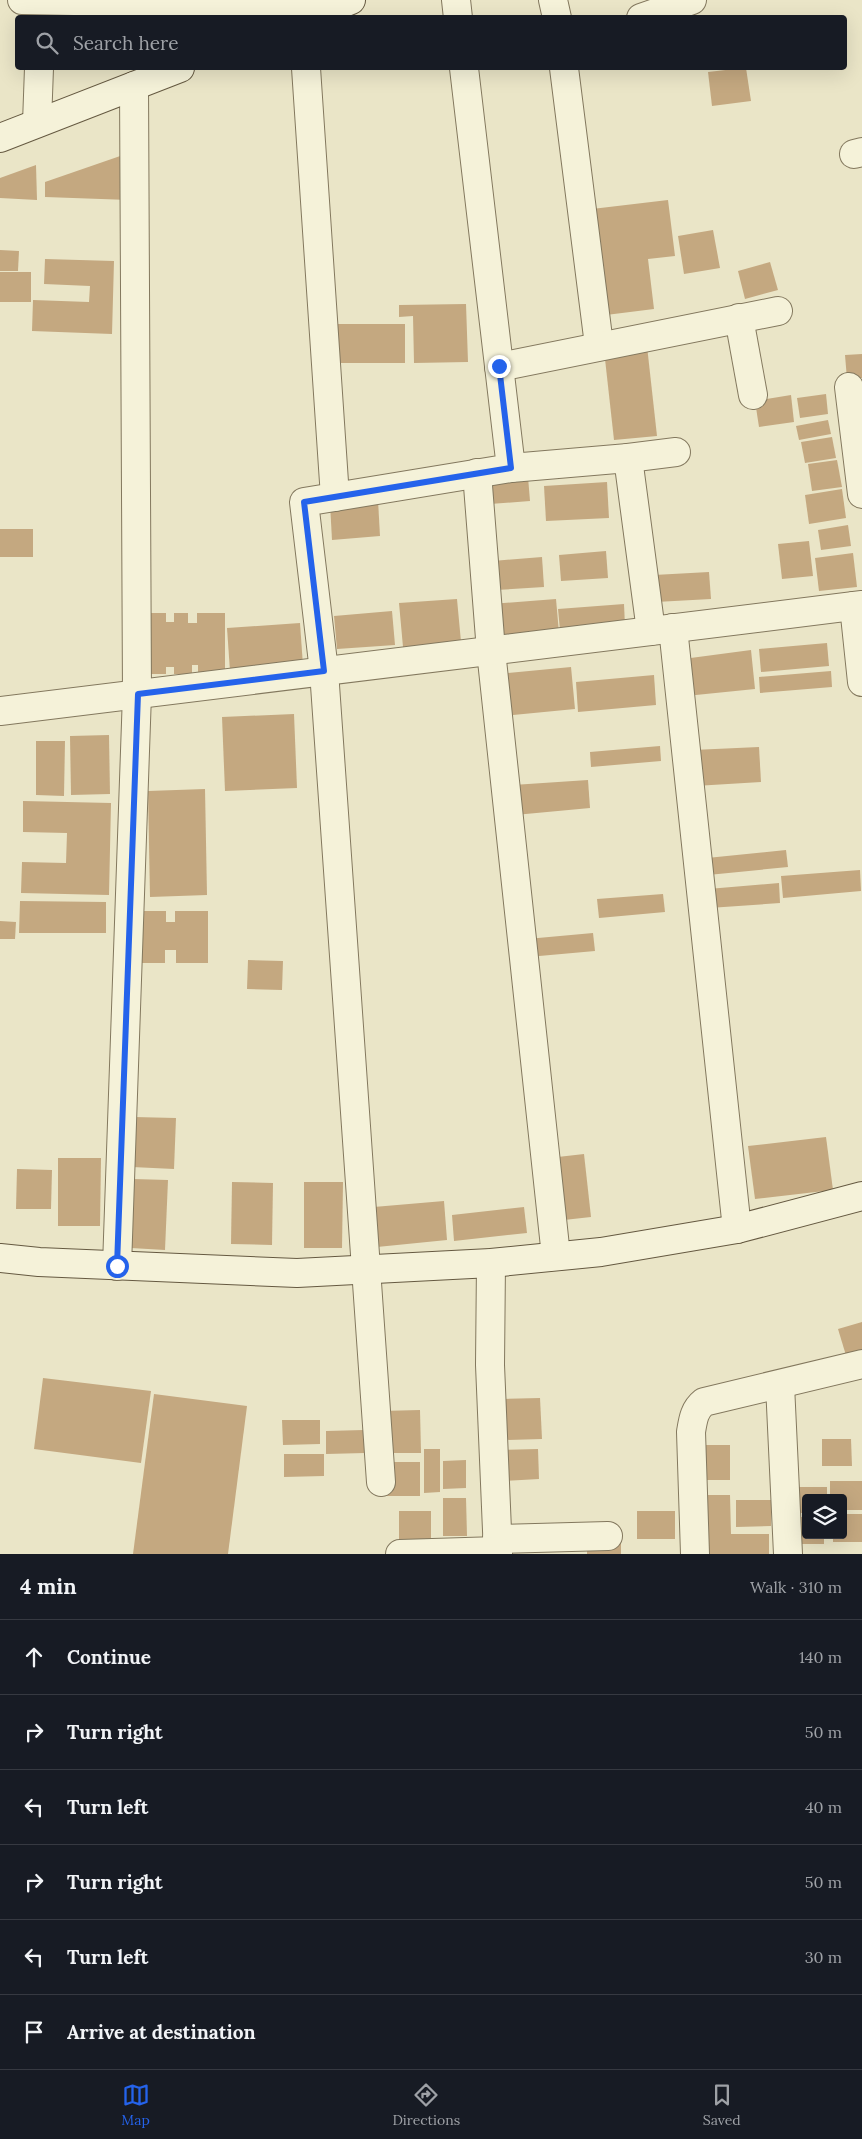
<!DOCTYPE html>
<html lang="en">
<head>
<meta charset="utf-8">
<style>
  :root { --surface:#171b24; --page:#242831; --text:#f1f3f6; --muted:#9ea1a6; --line:#363941; --accent:#2563eb }
  body { margin:0; font-family:Lora,serif; background:var(--page); color:var(--text) }
  .controls { position:absolute; right:15px; bottom:15px; display:grid; overflow:hidden; border-radius:5px; box-shadow:0 5px 20px #0002 }
  .controls button { width:45px; height:45px; display:grid; place-items:center; padding:0; border:0; border-bottom:1px solid var(--line); background:var(--surface); color:var(--text); font:25px sans-serif }
  .stop { position:absolute; width:15px; height:15px; margin:-11px; border:4px solid #2563eb; border-radius:50%; background:#fff }
  .stop.end { background:#2563eb; border-color:#fff; box-shadow:0 1px 5px #0008 }
  .list { margin:0; padding:0; list-style:none }
  h2 { display:flex; justify-content:space-between; align-items:center; height:65px; margin:0; padding:0 20px; font-size:21px }
  h2 small { font-size:16px; font-weight:400; color:var(--muted) }
  .list li { display:grid; grid-template-columns:32px 1fr auto; gap:15px; align-items:center; box-sizing:border-box; height:75px; padding:0 20px; border-top:1px solid var(--line) }
  .list b { display:block; font-size:19px; white-space:nowrap }
  .list em { font-size:16px; font-style:normal; color:var(--muted) }
  .icon { flex:none; width:28px; height:28px; fill:none; stroke:currentColor; stroke-width:2; stroke-linecap:round; stroke-linejoin:round }
  .map { position:relative; flex:none; width:862px; height:1554px; overflow:hidden }
  .search { position:absolute; background:var(--surface); box-shadow:0 5px 20px #0002; left:15px; right:15px; top:15px; height:55px; display:flex; align-items:center; gap:12px; box-sizing:border-box; padding:0 18px; border-radius:5px; color:var(--muted); font-size:19px }
  .sheet { height:515px; background:var(--surface) }
  nav { display:flex; justify-content:space-around; align-items:center; box-sizing:border-box; height:70px; border-top:1px solid var(--line); background:var(--surface); font-size:14px; color:var(--muted) }
  nav a { display:grid; justify-items:center; gap:2px }
  nav .on { color:var(--accent) }
  .map>svg:first-child { display:block }
</style>
</head>
<body>
<div class="map">
<svg width="862" height="1554" viewBox="0 0 862 1554">
  <rect width="100%" height="100%" fill="#eae5c7"/>
  <!-- building -->
  <g fill="#c4a880">
    <path d="M743,68H746L751,101L712,106L708,72Z"/>
    <path d="M126,154L129,200L45,197V182Z"/>
    <path d="M36,165L37,200L0,198V178Z"/>
    <path d="M668,200L675,256L648,259L654,309L606,315L592,209Z"/>
    <path d="M713,230L720,268L684,274L678,236Z"/>
    <path d="M0,250L19,251L18,271H0Z"/>
    <path d="M45,259L114,261L112,334L32,331L33,300L89,302L90,286L44,284Z"/>
    <path d="M770,262L778,290L745,299L738,271Z"/>
    <rect x="0" y="272" width="31" height="30"/>
    <path d="M466,304L468,362L414,363L413,316L399,317V305Z"/>
    <path d="M330,324H405V363H329Z"/>
    <path d="M647,346L657,436L614,440L604,350Z"/>
    <path d="M862,354V378L847,379L845,355Z"/>
    <path d="M826,394L828,414L800,418L797,398Z"/>
    <path d="M791,395L794,422L759,427L755,401Z"/>
    <path d="M828,420L831,434L799,440L796,426Z"/>
    <path d="M832,437L836,458L805,463L801,442Z"/>
    <path d="M837,460L842,487L812,491L808,464Z"/>
    <path d="M528,477L530,501L490,504L488,481Z"/>
    <path d="M607,482L609,518L546,521L544,486Z"/>
    <path d="M842,489L846,518L809,524L805,495Z"/>
    <path d="M378,500L380,536L332,540L330,503Z"/>
    <path d="M848,525L851,546L821,550L818,530Z"/>
    <rect x="0" y="529" width="33" height="28"/>
    <path d="M809,541L813,576L782,579L778,544Z"/>
    <path d="M606,551L608,578L561,581L559,555Z"/>
    <path d="M853,553L857,587L819,591L815,558Z"/>
    <path d="M542,557L544,587L496,590L493,561Z"/>
    <path d="M709,572L711,599L656,602L654,575Z"/>
    <path d="M457,599L461,642L403,647L399,603Z"/>
    <path d="M556,599L559,633L493,638L491,604Z"/>
    <path d="M624,604L625,626L560,630L558,609Z"/>
    <path d="M392,611L395,645L337,649L334,616Z"/>
    <path d="M140,613H166V622H174V613H188V623H197V613H225V674H198V665H192V674H174V667H166V674H140V649H151V636H140Z"/>
    <path d="M300,623L303,666L230,671L227,628Z"/>
    <path d="M827,643L829,666L761,672L759,649Z"/>
    <path d="M751,650L755,689L686,696L683,659Z"/>
    <path d="M571,667L575,709L502,716L498,674Z"/>
    <path d="M831,671L832,687L760,693L759,677Z"/>
    <path d="M654,675L656,705L578,712L576,682Z"/>
    <path d="M294,714L297,788L225,791L222,717Z"/>
    <path d="M109,735L110,794L71,795L70,736Z"/>
    <path d="M36,741H65L64,796L36,795Z"/>
    <path d="M660,746L661,761L591,767L590,752Z"/>
    <path d="M759,747L761,782L695,786L693,750Z"/>
    <path d="M588,780L590,808L515,815L513,785Z"/>
    <path d="M205,789L207,895L150,897L148,791Z"/>
    <path d="M23,801L111,803L109,895L21,893L22,862L66,863L67,833L23,832Z"/>
    <path d="M786,850L788,867L708,875L707,858Z"/>
    <path d="M860,870L861,891L783,898L781,876Z"/>
    <path d="M779,883L780,903L709,908L708,889Z"/>
    <path d="M663,894L665,912L599,918L597,899Z"/>
    <path d="M20,901L106,902V933H19Z"/>
    <path d="M133,911H166V922H175V911H208V963H176V950H165V963H133Z"/>
    <path d="M0,921L16,922L15,939H0Z"/>
    <path d="M593,933L595,951L528,957L527,939Z"/>
    <path d="M248,960L283,961L282,990L247,989Z"/>
    <path d="M134,1117L176,1118L174,1169L132,1167Z"/>
    <path d="M826,1137L833,1190L755,1199L748,1146Z"/>
    <path d="M584,1154L591,1217L555,1221L549,1158Z"/>
    <path d="M58,1158H101L100,1226H58Z"/>
    <path d="M17,1169L52,1170L51,1209H16Z"/>
    <path d="M133,1179L168,1180L165,1250L131,1248Z"/>
    <path d="M232,1182L273,1183L272,1245L231,1244Z"/>
    <path d="M304,1182H343L342,1248H304Z"/>
    <path d="M444,1201L447,1240L367,1248L362,1208Z"/>
    <path d="M524,1207L527,1233L454,1241L452,1215Z"/>
    <path d="M862,1322V1358L848,1362L838,1329Z"/>
    <path d="M43,1378L151,1391L141,1463L34,1449Z"/>
    <path d="M154,1394L247,1406L228,1554H133Z"/>
    <path d="M540,1398L542,1439L505,1440L503,1399Z"/>
    <path d="M420,1410L421,1453H382L381,1411Z"/>
    <path d="M282,1420H320V1444L283,1445Z"/>
    <path d="M364,1430L365,1453L326,1454V1431Z"/>
    <path d="M822,1439H851L852,1466H822Z"/>
    <rect x="698" y="1445" width="32" height="35"/>
    <path d="M424,1449H440V1492L424,1493Z"/>
    <path d="M538,1449L539,1479L502,1481L500,1450Z"/>
    <path d="M284,1454H324V1476L284,1477Z"/>
    <path d="M466,1460V1488L443,1489V1461Z"/>
    <path d="M384,1462H420V1496H385Z"/>
    <path d="M830,1481H862V1510H843V1498H830Z"/>
    <path d="M790,1487H827V1498H806V1513H790Z"/>
    <path d="M697,1495H730L731,1534H769V1554H697Z"/>
    <path d="M443,1498H466L467,1536H443Z"/>
    <path d="M736,1500H771V1526L736,1527Z"/>
    <rect x="399" y="1511" width="32" height="28"/>
    <rect x="637" y="1511" width="38" height="28"/>
    <path d="M843,1514H862V1542H833V1535H843Z"/>
    <path d="M790,1517H806V1535H824V1544H790Z"/>
    <rect x="587" y="1543" width="34" height="11"/>
  </g>
  <g fill="none" stroke-linecap="round" stroke-linejoin="round">
    <defs>
      <g id="street">
        <path d="M22,0L287,5L330,9"/>
        <path d="M456,0L458,18"/>
        <path d="M553,0L557,18"/>
        <path d="M641,18L692,0"/>
        <path d="M306,68L335,497"/>
        <path d="M564,68L599,345"/>
        <path d="M37,123L39,68"/>
        <path d="M854,154L862,152"/>
        <path d="M739,318L753,395"/>
        <path d="M499,367L778,311"/>
        <path d="M849,387L862,494"/>
        <path d="M628,458L676,452"/>
        <path d="M511,468L628,458L651,631"/>
        <path d="M477,473L491,651L556,1256"/>
        <path d="M854,606L862,682"/>
        <path d="M673,628L737,1229"/>
        <path d="M0,711L862,605"/>
        <path d="M491,1263L490,1365L498,1554"/>
        <path d="M117,1266L137,694L134,86"/>
        <path d="M780,1385L788,1554"/>
        <path d="M381,1482L324,671L304,502L511,468L464,68"/>
        <path d="M497,1539L608,1536"/>
        <path d="M400,1554L498,1551"/>
        <path d="M695,1554L691,1432C693,1420 694,1410 704,1402L862,1364"/>
      </g>
      <g id="secondary">
        <path d="M307,18L351,0"/>
        <path d="M0,138L180,68"/>
        <path d="M0,1258L39,1262L297,1273L491,1263L601,1252L737,1229L862,1196"/>
      </g>
    </defs>
    <!-- street casing -->
    <use href="#street" stroke="#83785e" stroke-width="30"/>
    <!-- secondary casing -->
    <use href="#secondary" stroke="#655941" stroke-width="30"/>
    <!-- street -->
    <use href="#street" stroke="#f5f2d9" stroke-width="28"/>
    <!-- secondary -->
    <use href="#secondary" stroke="#f5f2d9" stroke-width="28"/>
  </g>
  <g fill="none" stroke-linecap="round" stroke-linejoin="round">
    <!-- route -->
    <path stroke="#2563eb" stroke-width="6" d="M117,1266L138,694L324,671L304,502L511,468L499,366"/>
  </g>
</svg>
<div class="controls">
<button><svg class="icon" aria-label="layers" viewBox="0 0 24 24"><path d="M12 4l9 5-9 5-9-5zM3 14l9 5 9-5"/></svg></button>
</div>
<div class="stop" style="left:117px;top:1266px"></div>
<div class="stop end" style="left:499px;top:366px"></div>
<div class="search"><svg class="icon" aria-label="search" viewBox="0 0 24 24"><circle cx="10" cy="10" r="6"/><path d="M15 15l6 6"/></svg>Search here</div>
</div>
<section class="sheet">
<h2>4 min<small>Walk · 310 m</small></h2>
<ul class="list">
<li><svg class="icon" aria-label="ahead" viewBox="0 0 24 24"><path d="M12 20V5M6 11l6-6 6 6"/></svg><div><b>Continue</b></div><em>140 m</em></li>
<li><svg class="icon" aria-label="right" viewBox="0 0 24 24"><path d="M7 20v-9h11M14 6l5 5-5 5"/></svg><div><b>Turn right</b></div><em>50 m</em></li>
<li><svg class="icon" aria-label="left" viewBox="0 0 24 24"><path d="M17 20v-9H6M10 6l-5 5 5 5"/></svg><div><b>Turn left</b></div><em>40 m</em></li>
<li><svg class="icon" aria-label="right" viewBox="0 0 24 24"><path d="M7 20v-9h11M14 6l5 5-5 5"/></svg><div><b>Turn right</b></div><em>50 m</em></li>
<li><svg class="icon" aria-label="left" viewBox="0 0 24 24"><path d="M17 20v-9H6M10 6l-5 5 5 5"/></svg><div><b>Turn left</b></div><em>30 m</em></li>
<li><svg class="icon" aria-label="arrive" viewBox="0 0 24 24"><path d="M6 21V4h12l-3 4 3 4H6"/></svg><div><b>Arrive at destination</b></div></li>
</ul>
</section>
<nav>
<a class="on"><svg class="icon" aria-label="map" viewBox="0 0 24 24"><path d="M3 6l6-2 6 2 6-2v14l-6 2-6-2-6 2zM9 4v14M15 6v14"/></svg>Map</a>
<a><svg class="icon" aria-label="directions" viewBox="0 0 24 24"><path d="M12 3l9 9-9 9-9-9zM9 14v-3h6M13 9l2 2-2 2"/></svg>Directions</a>
<a><svg class="icon" aria-label="saved" viewBox="0 0 24 24"><path d="M7 4h10v16l-5-4-5 4z"/></svg>Saved</a>
</nav>
</body>
</html>
